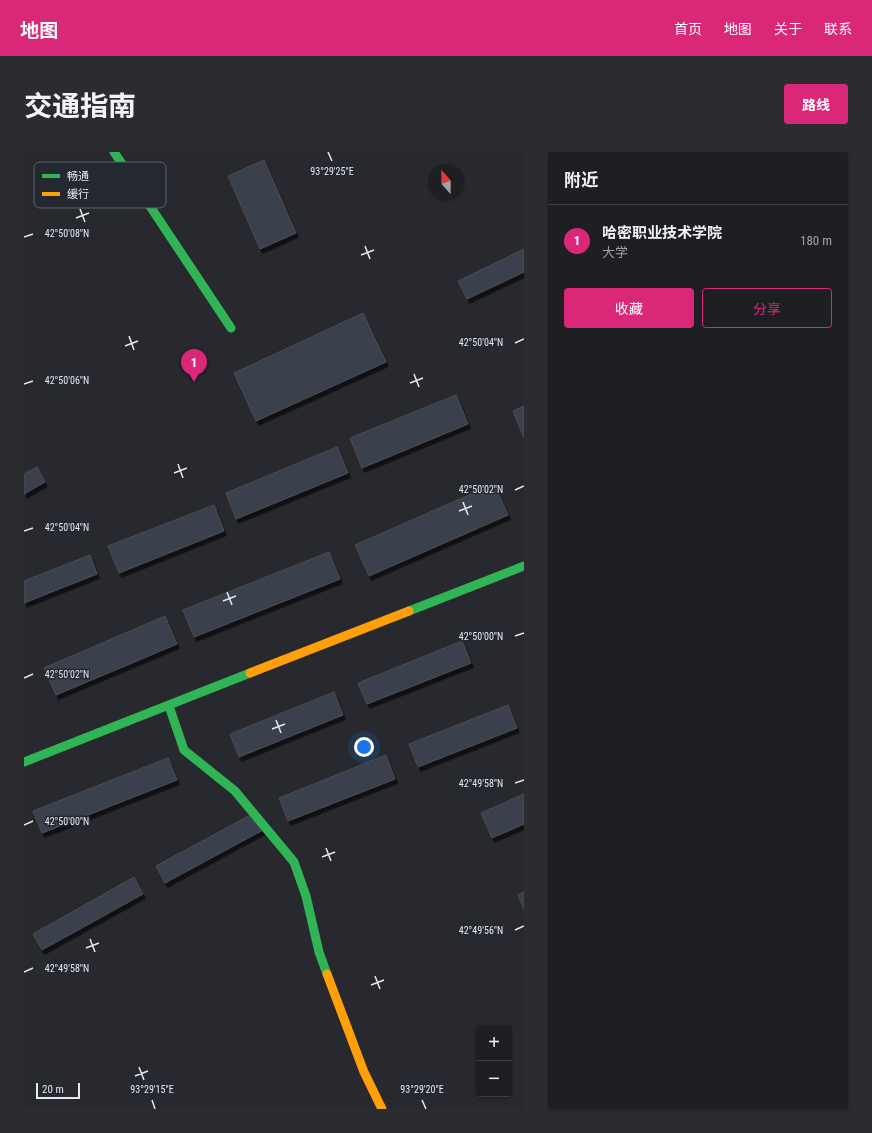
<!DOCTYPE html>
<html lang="zh">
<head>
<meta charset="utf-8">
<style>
  :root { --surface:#1d1f22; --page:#2a2c2f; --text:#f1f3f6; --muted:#a0a2a5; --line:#3b3d40; --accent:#db2777 }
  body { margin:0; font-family:"Roboto Condensed","Noto Sans SC",sans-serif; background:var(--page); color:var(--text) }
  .controls { position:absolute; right:12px; bottom:12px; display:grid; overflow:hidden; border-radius:4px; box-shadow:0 1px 3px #0004 }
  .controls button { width:36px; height:36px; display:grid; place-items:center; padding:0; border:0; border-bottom:1px solid var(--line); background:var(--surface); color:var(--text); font:20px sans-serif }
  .compass { position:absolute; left:404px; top:12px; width:36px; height:36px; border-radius:50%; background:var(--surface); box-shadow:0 1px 3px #0004; rotate:339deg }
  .scale { position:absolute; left:12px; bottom:10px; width:44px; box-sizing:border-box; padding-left:4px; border:2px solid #e6e8ee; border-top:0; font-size:11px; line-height:14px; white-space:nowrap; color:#e6e8ee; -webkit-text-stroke:3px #242831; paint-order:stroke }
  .you { position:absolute; left:340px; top:595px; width:14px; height:14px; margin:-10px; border:3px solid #fff; border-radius:50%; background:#1a73e8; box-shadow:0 0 0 6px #1a73e833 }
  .badge { display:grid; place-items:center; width:26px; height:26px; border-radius:50%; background:var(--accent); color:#fff; font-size:13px; font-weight:700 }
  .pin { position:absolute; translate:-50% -33px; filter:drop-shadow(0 1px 2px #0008) }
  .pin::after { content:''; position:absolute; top:21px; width:14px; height:12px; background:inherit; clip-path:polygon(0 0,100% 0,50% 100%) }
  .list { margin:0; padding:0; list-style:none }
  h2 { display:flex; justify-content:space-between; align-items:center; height:52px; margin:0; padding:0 16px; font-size:17px }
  h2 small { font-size:13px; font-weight:400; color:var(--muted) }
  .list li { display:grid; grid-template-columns:26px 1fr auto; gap:12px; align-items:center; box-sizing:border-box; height:72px; padding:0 16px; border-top:1px solid var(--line) }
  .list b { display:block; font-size:15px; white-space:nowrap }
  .list p { margin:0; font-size:13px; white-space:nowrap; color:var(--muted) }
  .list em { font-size:13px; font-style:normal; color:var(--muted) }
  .actions { display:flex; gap:8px; padding:12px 16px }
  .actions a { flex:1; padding:9px 0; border:1px solid var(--accent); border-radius:4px; text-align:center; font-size:14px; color:var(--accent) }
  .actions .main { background:var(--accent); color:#fff }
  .map { position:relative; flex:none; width:500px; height:957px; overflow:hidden; border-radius:4px }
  header { display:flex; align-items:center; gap:24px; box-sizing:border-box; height:56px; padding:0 20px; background:var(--accent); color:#fff }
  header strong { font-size:19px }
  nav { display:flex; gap:22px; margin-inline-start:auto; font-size:14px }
  .intro { display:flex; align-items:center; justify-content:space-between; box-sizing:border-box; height:96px; padding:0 24px }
  h1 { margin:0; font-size:28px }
  .button { padding:10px 18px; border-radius:4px; background:var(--accent); color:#fff; font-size:14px; font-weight:700 }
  main { display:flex; gap:24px; padding:0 24px }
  aside { flex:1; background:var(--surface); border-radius:4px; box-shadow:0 1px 3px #0004 }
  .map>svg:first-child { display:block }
</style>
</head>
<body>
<header>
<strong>地图</strong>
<nav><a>首页</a><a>地图</a><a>关于</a><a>联系</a></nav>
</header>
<div class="intro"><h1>交通指南</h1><a class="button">路线</a></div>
<main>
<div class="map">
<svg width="500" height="957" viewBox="0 0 500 957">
  <defs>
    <filter id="shadow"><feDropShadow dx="2.5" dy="4.5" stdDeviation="0" flood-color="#0009"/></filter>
  </defs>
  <rect width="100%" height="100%" fill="#27292e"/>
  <!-- building -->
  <g fill="#3a404d" stroke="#4b4d51" filter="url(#shadow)">
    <path d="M240,8L272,81L236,97L204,24Z"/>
    <path d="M500,97V120L443,147L434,129Z"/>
    <path d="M339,161L362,210L232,269L210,221Z"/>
    <path d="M432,243L444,272L338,316L326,286Z"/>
    <path d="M500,254V286L489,259Z"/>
    <path d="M313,295L324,321L212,367L202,341Z"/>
    <path d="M13,315L21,330L0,342V322Z"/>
    <path d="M470,332L484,363L345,424L331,393Z"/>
    <path d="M190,353L200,379L95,421L84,394Z"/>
    <path d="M305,400L316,427L170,485L159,458Z"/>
    <path d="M66,403L73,422L0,451V429Z"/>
    <path d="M141,464L153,492L32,543L20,516Z"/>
    <path d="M438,489L447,511L343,552L334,531Z"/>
    <path d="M310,540L319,563L215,605L206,582Z"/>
    <path d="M484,553L493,576L394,615L385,592Z"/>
    <path d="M362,603L371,627L264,669L255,646Z"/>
    <path d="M144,606L153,628L18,681L9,659Z"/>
    <path d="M500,642V672L468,686L457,661Z"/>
    <path d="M230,661L239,678L141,731L132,714Z"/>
    <path d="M110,725L119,742L18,798L9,782Z"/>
    <path d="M500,740V757L494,743Z"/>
  </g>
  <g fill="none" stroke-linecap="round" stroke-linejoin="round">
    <!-- fast -->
    <g stroke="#30b455" stroke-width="9">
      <path d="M90,0L207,176"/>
      <path d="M385,459L500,414"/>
      <path d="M145,554L160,598L211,639L270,710L282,744L295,800L303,822"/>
      <path d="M0,610L226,521"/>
    </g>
    <!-- slow -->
    <g stroke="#ff9f0a" stroke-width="9">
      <path d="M226,521L385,459"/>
      <path d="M303,822L340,920L358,957"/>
    </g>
  </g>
  <!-- ticks -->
  <path fill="none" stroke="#e6e8ee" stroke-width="1.5" d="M304,0L308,9M56,57L61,70M52,66L65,61M0,85L9,82M341,94L346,107M337,103L350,98M105,184L110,198M491,191L500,187M101,194L114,189M390,222L395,235M386,231L399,226M0,232L9,229M154,312L159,326M150,321L163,316M491,338L500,334M439,350L444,363M435,359L448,354M0,379L9,376M203,440L208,453M199,449L212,444M491,484L500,481M0,526L9,522M252,568L257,581M248,577L261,572M491,631L500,628M0,673L9,669M302,696L307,709M298,705L311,700M491,778L500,774M66,787L71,800M62,796L75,791M0,820L9,816M351,824L356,837M347,833L360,828M115,915L120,928M111,924L124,919M128,948L131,957M398,948L402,957"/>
  <!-- legend -->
  <rect x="10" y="10" width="132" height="46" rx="6" fill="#242831" stroke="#5e626a" stroke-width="1"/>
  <rect x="18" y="22" width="18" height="4" fill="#30b455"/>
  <rect x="18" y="40" width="18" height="4" fill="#ff9f0a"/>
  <g font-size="11" fill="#e6e8ee">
    <text x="43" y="28">畅通</text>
    <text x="43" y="46">缓行</text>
  </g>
  <g font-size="10" text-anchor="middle" fill="#e6e8ee" stroke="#242831" stroke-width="3" stroke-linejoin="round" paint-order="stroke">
    <text x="308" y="23">93°29'25"E</text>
    <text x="43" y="85">42°50'08"N</text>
    <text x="457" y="194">42°50'04"N</text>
    <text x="43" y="232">42°50'06"N</text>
    <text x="457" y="341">42°50'02"N</text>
    <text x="43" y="379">42°50'04"N</text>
    <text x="457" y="488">42°50'00"N</text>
    <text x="43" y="526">42°50'02"N</text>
    <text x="457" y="635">42°49'58"N</text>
    <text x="43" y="673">42°50'00"N</text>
    <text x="457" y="782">42°49'56"N</text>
    <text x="43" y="820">42°49'58"N</text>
    <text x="128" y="941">93°29'15"E</text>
    <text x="398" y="941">93°29'20"E</text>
  </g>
</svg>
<div class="controls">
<button>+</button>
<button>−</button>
</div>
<svg class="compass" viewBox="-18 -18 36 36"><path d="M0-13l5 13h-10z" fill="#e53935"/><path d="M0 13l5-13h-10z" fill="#a0a2a5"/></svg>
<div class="scale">20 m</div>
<div class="you"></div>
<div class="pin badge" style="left:170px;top:230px">1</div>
</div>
<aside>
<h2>附近<small></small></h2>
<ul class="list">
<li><span class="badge">1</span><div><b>哈密职业技术学院</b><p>大学</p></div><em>180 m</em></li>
</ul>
<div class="actions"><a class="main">收藏</a><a>分享</a></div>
</aside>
</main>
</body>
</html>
